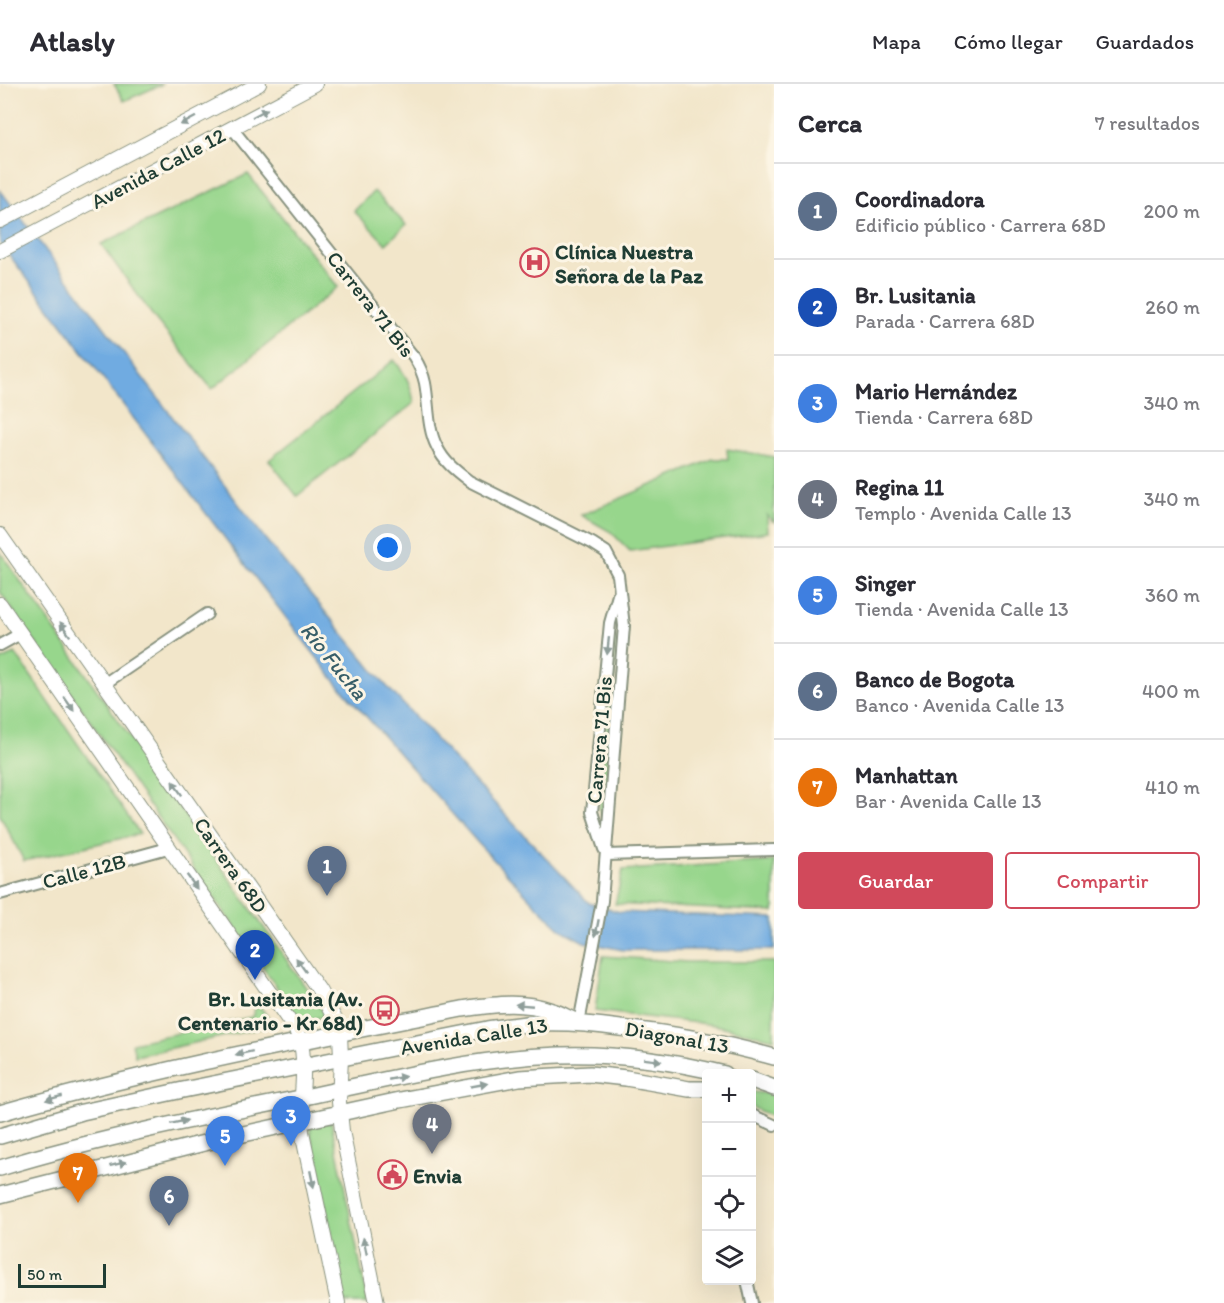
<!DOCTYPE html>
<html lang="es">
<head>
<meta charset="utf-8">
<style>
  :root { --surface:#fff; --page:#f7f7f7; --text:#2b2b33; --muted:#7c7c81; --line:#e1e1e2; --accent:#d1495b }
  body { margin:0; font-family:Itim,sans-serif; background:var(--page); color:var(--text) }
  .controls { position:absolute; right:18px; bottom:18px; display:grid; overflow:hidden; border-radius:6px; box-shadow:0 6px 24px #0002 }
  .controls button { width:54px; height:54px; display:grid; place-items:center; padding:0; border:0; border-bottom:2px solid var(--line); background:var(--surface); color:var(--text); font:30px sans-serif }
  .scale { position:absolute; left:18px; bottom:15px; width:88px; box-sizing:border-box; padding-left:6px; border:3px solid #1f3d34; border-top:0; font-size:16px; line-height:21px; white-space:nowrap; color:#1f3d34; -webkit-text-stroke:4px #fcf5e5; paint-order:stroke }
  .you { position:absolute; left:388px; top:464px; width:21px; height:21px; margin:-15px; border:4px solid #fff; border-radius:50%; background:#1a73e8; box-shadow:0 0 0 9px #1a73e833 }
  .badge { display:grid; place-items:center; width:39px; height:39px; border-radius:50%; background:var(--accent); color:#fff; font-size:20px; font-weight:700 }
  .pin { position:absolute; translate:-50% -50px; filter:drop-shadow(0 2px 3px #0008) }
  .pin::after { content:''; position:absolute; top:32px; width:21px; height:18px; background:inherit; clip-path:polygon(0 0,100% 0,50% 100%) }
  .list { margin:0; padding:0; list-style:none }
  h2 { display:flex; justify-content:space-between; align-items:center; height:78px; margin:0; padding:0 24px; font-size:26px }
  h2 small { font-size:20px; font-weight:400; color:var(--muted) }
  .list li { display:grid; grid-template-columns:39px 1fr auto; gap:18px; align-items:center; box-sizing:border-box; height:96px; padding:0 24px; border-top:2px solid var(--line) }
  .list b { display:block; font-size:22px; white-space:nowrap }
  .list p { margin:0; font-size:20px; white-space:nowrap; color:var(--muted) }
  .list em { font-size:20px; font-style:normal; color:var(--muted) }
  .actions { display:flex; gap:12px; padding:18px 24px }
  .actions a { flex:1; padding:14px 0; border:2px solid var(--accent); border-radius:6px; text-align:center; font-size:21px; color:var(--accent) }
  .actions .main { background:var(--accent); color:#fff }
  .icon { flex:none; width:33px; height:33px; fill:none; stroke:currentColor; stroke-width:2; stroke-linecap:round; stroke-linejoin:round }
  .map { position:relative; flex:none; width:774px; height:1219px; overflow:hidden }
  header { display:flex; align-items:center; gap:36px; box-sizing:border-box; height:84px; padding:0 30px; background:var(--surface); border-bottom:2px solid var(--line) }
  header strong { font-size:28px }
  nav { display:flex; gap:33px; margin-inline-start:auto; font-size:21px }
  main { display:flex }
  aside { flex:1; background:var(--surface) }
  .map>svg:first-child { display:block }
</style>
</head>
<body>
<header>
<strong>Atlasly</strong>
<nav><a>Mapa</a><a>Cómo llegar</a><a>Guardados</a></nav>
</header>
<main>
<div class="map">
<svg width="774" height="1219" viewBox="0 0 774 1219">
  <rect width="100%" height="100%" fill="#fcf5e5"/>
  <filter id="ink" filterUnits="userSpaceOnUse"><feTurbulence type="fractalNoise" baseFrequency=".0167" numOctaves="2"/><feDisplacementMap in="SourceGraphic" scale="12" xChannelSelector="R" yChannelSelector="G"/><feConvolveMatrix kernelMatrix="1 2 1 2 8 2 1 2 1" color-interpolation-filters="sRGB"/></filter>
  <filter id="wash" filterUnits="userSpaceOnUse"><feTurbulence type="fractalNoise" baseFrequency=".008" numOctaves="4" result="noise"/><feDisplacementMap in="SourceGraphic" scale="24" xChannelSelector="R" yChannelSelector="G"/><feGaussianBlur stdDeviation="1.35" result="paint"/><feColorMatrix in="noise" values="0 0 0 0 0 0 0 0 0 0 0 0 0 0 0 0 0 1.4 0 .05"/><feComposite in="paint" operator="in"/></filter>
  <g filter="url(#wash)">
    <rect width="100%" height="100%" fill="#f2e6ca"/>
    <!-- green -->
    <g fill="#97d68c" stroke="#5b8a60" stroke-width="1.5">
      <path d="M114,0H163L124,17Z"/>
      <path d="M248,90L338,203L212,305L153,232L101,160Z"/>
      <path d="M374,107L406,141L386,160L354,127Z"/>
      <path d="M394,276C406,291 411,300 414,319L297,412L269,376Z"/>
      <path d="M727,365L774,373V438L767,431L768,448L630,467L611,448L581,431L713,375H728Z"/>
      <path d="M0,468L326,932L301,938L0,508Z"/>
      <path d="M613,553H618L603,735L599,725Z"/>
      <path d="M15,569L140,750L24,777L0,731V577Z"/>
      <path d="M774,777V828L615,820L623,786Z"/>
      <path d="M603,872L687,878H774V955L715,941L595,927Z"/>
      <path d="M257,919L274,941L135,972L132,959L252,933Z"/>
      <path d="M752,1008L764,1009L774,1013V1034L752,1023Z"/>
      <path d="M331,1037L368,1219H345L309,1041Z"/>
    </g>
    <!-- water -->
    <path fill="#70abe1" stroke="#48748a" stroke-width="1.5" d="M0,106L266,456L383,598L511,737L589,819L620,828L774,834V866H623L584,858L562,846L536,821L478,759L335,597L240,474L0,159Z"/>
  </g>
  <g filter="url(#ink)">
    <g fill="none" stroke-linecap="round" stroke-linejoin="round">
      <defs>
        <g id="street">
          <path d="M232,44L414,273C419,281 423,289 425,299C429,320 427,344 437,363C444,378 456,387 469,397L592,459L606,468L618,491L624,542L602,817L579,939"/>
          <path d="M0,561L20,550"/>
          <path d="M104,600L207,530"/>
          <path d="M604,765L592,728L610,539L618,511"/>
          <path d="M606,771L774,766"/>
          <path d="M0,810L168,764"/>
          <path d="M752,1031L774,1041"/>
          <path d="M747,1196L752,1219"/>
        </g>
        <g id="secondary">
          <path d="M0,137L259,0"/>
          <path d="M0,167L315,0"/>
          <path d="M0,451L319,906L335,935L340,950L341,974L339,1018L342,1047L377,1219"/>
          <path d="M0,520L297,948C310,975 298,1017 302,1048L338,1219"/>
        </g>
        <g id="primary">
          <path d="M752,996L774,1004"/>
          <path d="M0,1029C152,985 308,956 462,925C492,921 522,916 552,927C559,929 566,933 573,936"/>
          <path d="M0,1052L82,1028L183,1006L487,945C504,943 521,940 538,939C565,938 593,940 620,944C673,949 723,959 774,973"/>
          <path d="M0,1084C99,1054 199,1034 300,1014C385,996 471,974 559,971C615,969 671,977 725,990"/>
          <path d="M0,1111L216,1056L400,1016L519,994L590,990L626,994L689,1005H706"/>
        </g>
      </defs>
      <!-- street casing -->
      <use href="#street" stroke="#88927f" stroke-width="14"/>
      <!-- secondary casing -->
      <use href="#secondary" stroke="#88927f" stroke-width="16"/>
      <!-- primary casing -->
      <use href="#primary" stroke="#88927f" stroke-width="18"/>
      <!-- street -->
      <use href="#street" stroke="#fff" stroke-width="10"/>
      <!-- secondary -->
      <use href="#secondary" stroke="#fff" stroke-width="14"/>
      <!-- primary -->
      <use href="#primary" stroke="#fff" stroke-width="15"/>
    </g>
    <!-- one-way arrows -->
    <defs><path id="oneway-solid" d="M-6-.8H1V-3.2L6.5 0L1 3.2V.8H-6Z" transform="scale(1.5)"/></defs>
    <g fill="#8f9e9a">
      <use href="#oneway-solid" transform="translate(260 29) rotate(-28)"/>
      <use href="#oneway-solid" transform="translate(188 37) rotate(152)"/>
      <use href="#oneway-solid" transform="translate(65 545) rotate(-125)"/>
      <use href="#oneway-solid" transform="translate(608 562) rotate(96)"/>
      <use href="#oneway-solid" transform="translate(69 620) rotate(55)"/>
      <use href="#oneway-solid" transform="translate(177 704) rotate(-125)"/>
      <use href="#oneway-solid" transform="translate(192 798) rotate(54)"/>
      <use href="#oneway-solid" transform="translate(597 844) rotate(101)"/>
      <use href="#oneway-solid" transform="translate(301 881) rotate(-125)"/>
      <use href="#oneway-solid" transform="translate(524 921) rotate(-175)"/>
      <use href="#oneway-solid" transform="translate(244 969) rotate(168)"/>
      <use href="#oneway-solid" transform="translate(653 976) rotate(7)"/>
      <use href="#oneway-solid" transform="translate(397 994) rotate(-11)"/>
      <use href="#oneway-solid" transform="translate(479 1001) rotate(-10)"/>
      <use href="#oneway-solid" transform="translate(54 1014) rotate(165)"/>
      <use href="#oneway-solid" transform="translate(179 1038) rotate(-12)"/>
      <use href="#oneway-solid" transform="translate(118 1080) rotate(-14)"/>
      <use href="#oneway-solid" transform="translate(312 1095) rotate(78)"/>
      <use href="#oneway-solid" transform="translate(365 1162) rotate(-102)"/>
    </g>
  </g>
  <!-- icons -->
  <defs>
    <symbol id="hospital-ring" viewBox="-11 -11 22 22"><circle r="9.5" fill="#fcf5e5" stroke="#d1495b" stroke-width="1.5"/><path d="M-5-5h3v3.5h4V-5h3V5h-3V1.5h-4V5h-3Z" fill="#d1495b"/></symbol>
    <symbol id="bus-ring" viewBox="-11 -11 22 22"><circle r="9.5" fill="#fcf5e5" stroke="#d1495b" stroke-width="1.5"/><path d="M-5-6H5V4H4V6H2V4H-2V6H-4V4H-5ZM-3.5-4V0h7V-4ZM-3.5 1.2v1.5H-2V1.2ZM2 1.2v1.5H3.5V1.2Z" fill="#d1495b"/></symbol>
    <symbol id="civic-ring" viewBox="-11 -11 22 22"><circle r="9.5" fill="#fcf5e5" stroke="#d1495b" stroke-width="1.5"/><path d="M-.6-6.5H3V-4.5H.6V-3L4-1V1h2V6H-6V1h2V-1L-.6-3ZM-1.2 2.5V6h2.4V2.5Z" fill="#d1495b"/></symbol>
  </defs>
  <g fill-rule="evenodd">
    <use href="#hospital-ring" x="518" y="162" width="33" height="33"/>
    <use href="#bus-ring" x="368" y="910" width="33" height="33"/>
    <use href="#civic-ring" x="376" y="1074" width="33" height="33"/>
  </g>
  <g text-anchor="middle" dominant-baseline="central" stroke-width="6" stroke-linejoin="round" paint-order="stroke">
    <!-- street labels -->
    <g font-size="21" fill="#1f3d34" stroke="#fcf5e5">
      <text transform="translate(158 84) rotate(-28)">Avenida Calle 12</text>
      <text transform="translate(371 220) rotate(52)">Carrera 71 Bis</text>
      <text transform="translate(599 656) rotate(-85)">Carrera 71 Bis</text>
      <text transform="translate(231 781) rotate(55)">Carrera 68D</text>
      <text transform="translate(84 787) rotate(-15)">Calle 12B</text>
      <text transform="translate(474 952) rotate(-9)">Avenida Calle 13</text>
      <text transform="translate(677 953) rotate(10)">Diagonal 13</text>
    </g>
    <!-- poi labels -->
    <g font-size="21" font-weight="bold" fill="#1f3d34" stroke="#fcf5e5" text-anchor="start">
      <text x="555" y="167">Clínica Nuestra<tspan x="555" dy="24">Señora de la Paz</tspan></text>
      <text x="363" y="914" text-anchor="end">Br. Lusitania (Av.<tspan x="363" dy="24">Centenario - Kr 68d)</tspan></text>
      <text x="413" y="1091">Envia</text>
    </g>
    <!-- water labels -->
    <g font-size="22" font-style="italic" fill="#375e68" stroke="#fcf5e5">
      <text transform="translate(334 577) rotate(51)">Río Fucha</text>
    </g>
  </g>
</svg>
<div class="controls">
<button>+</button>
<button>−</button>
<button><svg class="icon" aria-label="locate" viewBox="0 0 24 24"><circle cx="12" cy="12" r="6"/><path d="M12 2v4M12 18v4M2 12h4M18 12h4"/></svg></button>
<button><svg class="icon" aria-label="layers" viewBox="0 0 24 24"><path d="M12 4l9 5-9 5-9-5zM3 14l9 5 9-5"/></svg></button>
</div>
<div class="scale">50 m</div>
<div class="you"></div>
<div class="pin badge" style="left:327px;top:812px;background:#5c6f8a">1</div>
<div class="pin badge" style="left:255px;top:896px;background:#1a4fb4">2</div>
<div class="pin badge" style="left:291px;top:1062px;background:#3f7fe0">3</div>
<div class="pin badge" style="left:432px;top:1070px;background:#6b7280">4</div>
<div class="pin badge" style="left:225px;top:1082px;background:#3f7fe0">5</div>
<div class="pin badge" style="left:169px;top:1142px;background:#5c6f8a">6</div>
<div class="pin badge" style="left:78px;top:1119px;background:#e8710a">7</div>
</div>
<aside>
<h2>Cerca<small>7 resultados</small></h2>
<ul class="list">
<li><span class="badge" style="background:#5c6f8a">1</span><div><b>Coordinadora</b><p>Edificio público · Carrera 68D</p></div><em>200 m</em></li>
<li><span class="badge" style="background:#1a4fb4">2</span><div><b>Br. Lusitania</b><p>Parada · Carrera 68D</p></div><em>260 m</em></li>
<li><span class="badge" style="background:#3f7fe0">3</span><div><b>Mario Hernández</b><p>Tienda · Carrera 68D</p></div><em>340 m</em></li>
<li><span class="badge" style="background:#6b7280">4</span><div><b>Regina 11</b><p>Templo · Avenida Calle 13</p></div><em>340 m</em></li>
<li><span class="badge" style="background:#3f7fe0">5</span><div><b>Singer</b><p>Tienda · Avenida Calle 13</p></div><em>360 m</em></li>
<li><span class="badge" style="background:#5c6f8a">6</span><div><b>Banco de Bogota</b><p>Banco · Avenida Calle 13</p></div><em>400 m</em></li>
<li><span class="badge" style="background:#e8710a">7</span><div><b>Manhattan</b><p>Bar · Avenida Calle 13</p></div><em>410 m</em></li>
</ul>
<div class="actions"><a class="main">Guardar</a><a>Compartir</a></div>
</aside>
</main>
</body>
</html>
